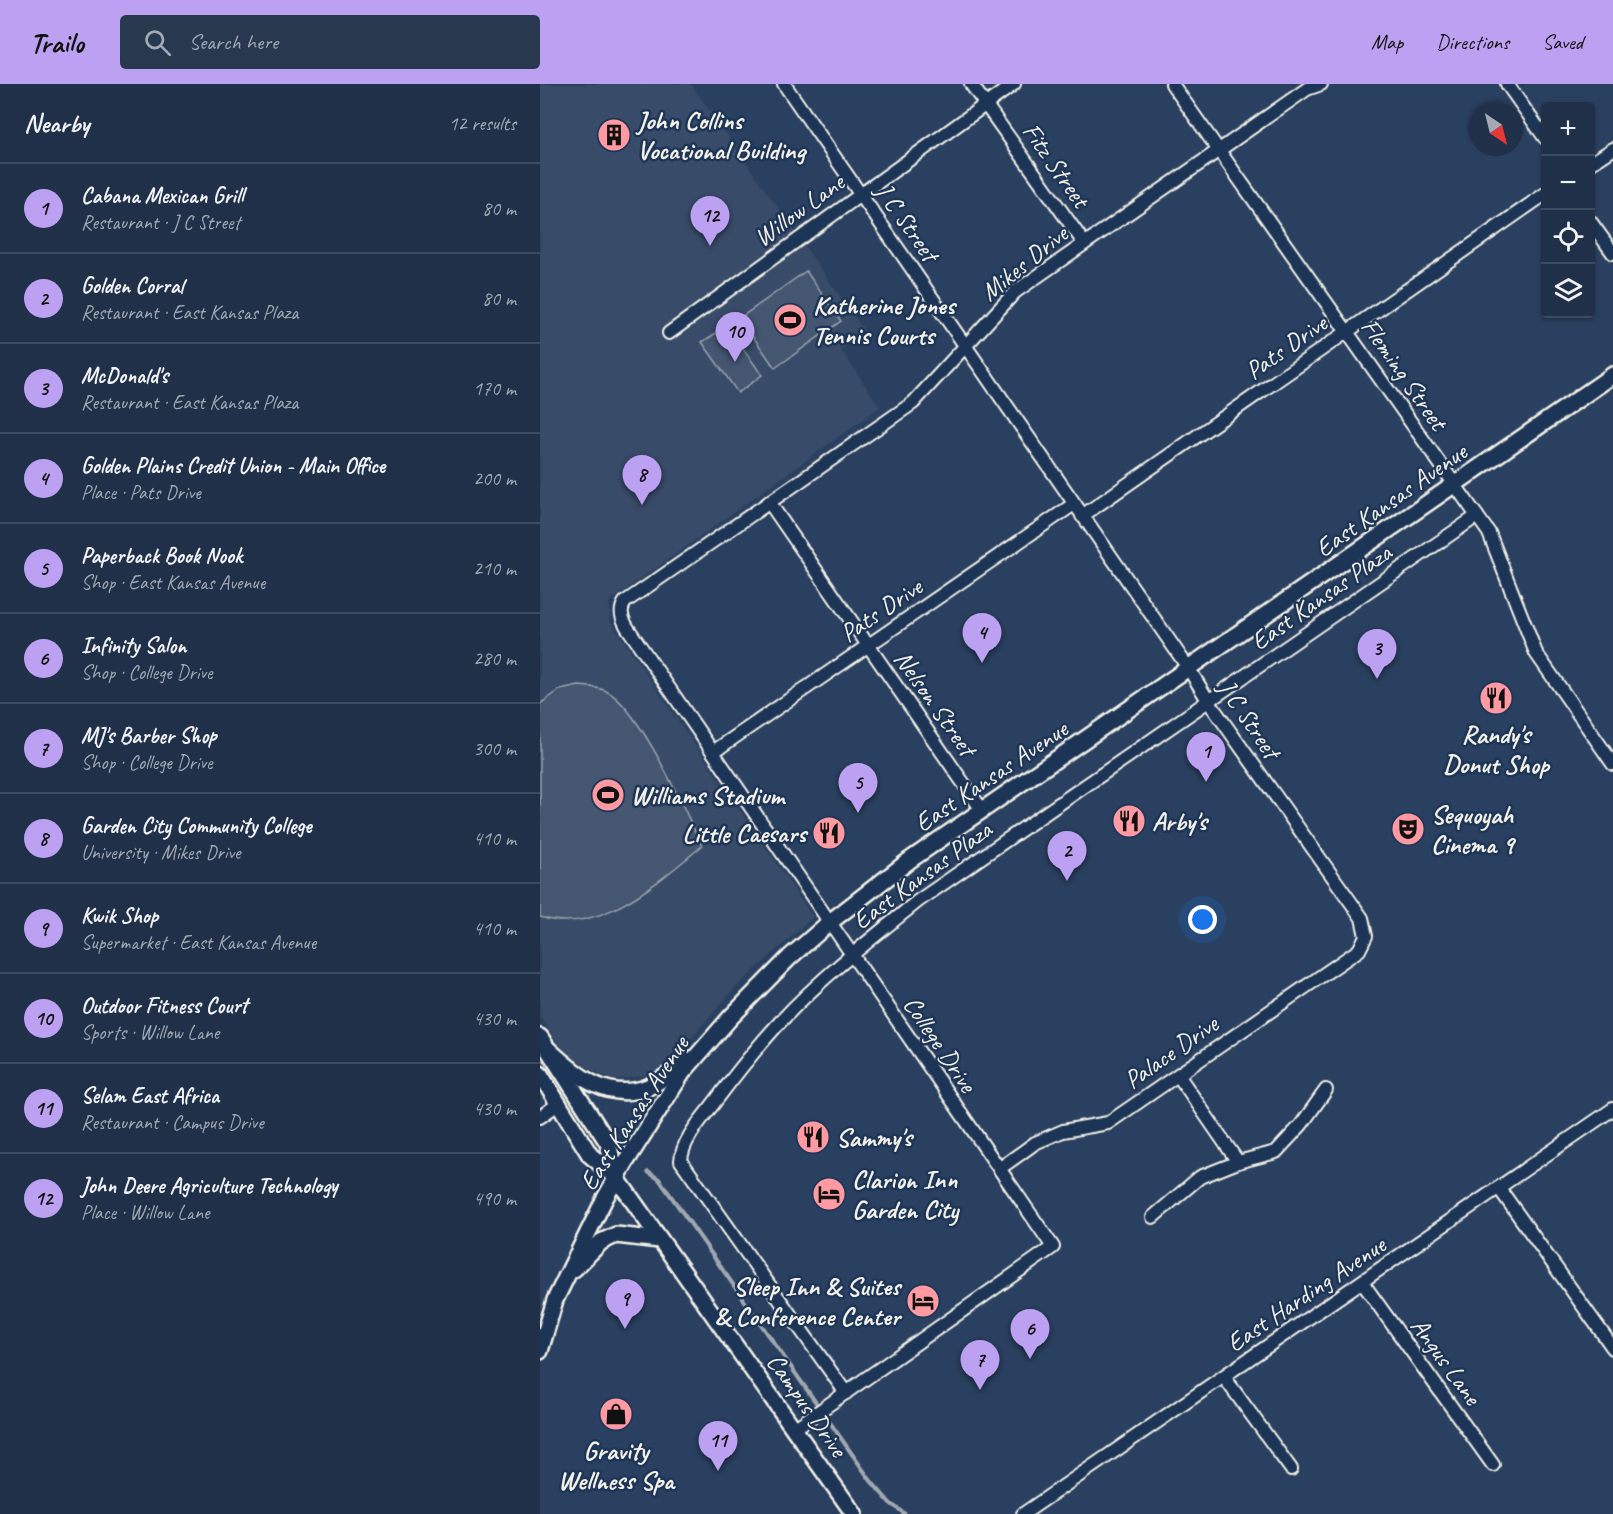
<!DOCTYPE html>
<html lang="en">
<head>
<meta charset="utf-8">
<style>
  :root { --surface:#203048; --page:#28384f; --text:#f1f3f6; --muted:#a2a9b4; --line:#3d4b60; --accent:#bca0f2 }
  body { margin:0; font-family:Caveat,sans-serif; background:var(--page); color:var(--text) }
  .controls { position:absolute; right:18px; top:18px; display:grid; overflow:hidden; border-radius:6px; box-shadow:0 2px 4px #0004 }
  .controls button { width:54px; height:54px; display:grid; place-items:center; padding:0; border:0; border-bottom:2px solid var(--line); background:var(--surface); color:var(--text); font:30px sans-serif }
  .compass { position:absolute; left:929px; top:18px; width:54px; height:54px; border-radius:50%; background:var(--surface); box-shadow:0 2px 4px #0004; rotate:145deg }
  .you { position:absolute; left:663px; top:836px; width:21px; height:21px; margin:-15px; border:4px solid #fff; border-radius:50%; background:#1a73e8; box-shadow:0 0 0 9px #1a73e833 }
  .badge { display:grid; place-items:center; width:39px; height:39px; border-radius:50%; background:var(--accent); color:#111; font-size:20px; font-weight:700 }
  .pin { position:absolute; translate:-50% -50px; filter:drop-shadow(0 2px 3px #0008) }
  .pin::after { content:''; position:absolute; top:32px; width:21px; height:18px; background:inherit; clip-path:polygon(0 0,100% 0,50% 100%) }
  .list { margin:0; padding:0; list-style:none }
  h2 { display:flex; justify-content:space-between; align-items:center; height:78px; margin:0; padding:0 24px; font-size:26px }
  h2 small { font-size:20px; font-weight:400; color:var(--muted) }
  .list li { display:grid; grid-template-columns:39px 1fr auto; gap:18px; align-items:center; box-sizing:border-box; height:90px; padding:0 24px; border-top:2px solid var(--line) }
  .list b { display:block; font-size:22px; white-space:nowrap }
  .list p { margin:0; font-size:20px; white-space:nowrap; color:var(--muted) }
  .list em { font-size:20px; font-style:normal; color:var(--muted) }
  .icon { flex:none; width:33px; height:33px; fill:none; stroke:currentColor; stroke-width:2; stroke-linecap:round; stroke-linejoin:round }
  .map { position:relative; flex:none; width:1073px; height:1430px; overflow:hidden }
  header { display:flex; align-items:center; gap:36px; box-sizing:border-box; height:84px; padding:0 30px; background:var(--accent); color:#111 }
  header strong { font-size:28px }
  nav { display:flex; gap:33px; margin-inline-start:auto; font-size:21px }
  .search { width:420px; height:54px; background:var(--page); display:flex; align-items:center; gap:15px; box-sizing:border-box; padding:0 21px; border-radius:6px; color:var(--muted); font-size:22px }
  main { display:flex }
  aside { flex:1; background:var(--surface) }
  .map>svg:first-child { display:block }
</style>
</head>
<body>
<header>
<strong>Trailo</strong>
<div class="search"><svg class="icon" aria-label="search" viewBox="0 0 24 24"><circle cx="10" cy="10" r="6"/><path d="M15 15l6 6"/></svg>Search here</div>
<nav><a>Map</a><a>Directions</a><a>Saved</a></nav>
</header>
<main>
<aside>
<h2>Nearby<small>12 results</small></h2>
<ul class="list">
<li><span class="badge">1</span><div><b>Cabana Mexican Grill</b><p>Restaurant · J C Street</p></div><em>80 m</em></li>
<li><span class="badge">2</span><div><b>Golden Corral</b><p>Restaurant · East Kansas Plaza</p></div><em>80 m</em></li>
<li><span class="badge">3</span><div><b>McDonald's</b><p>Restaurant · East Kansas Plaza</p></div><em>170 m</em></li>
<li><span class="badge">4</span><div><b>Golden Plains Credit Union - Main Office</b><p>Place · Pats Drive</p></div><em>200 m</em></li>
<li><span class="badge">5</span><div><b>Paperback Book Nook</b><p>Shop · East Kansas Avenue</p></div><em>210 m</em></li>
<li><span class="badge">6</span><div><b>Infinity Salon</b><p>Shop · College Drive</p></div><em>280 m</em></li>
<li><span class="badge">7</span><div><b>MJ's Barber Shop</b><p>Shop · College Drive</p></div><em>300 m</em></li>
<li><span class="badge">8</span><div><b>Garden City Community College</b><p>University · Mikes Drive</p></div><em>410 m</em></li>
<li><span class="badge">9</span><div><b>Kwik Shop</b><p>Supermarket · East Kansas Avenue</p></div><em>410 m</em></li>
<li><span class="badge">10</span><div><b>Outdoor Fitness Court</b><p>Sports · Willow Lane</p></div><em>430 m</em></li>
<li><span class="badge">11</span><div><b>Selam East Africa</b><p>Restaurant · Campus Drive</p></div><em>430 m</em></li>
<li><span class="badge">12</span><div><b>John Deere Agriculture Technology</b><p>Place · Willow Lane</p></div><em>490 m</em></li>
</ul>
</aside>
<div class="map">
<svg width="1073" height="1430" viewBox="0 0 1073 1430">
  <rect width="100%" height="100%" fill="#2a4060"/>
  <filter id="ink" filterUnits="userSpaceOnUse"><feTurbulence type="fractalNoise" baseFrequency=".0167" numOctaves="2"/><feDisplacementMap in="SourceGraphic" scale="12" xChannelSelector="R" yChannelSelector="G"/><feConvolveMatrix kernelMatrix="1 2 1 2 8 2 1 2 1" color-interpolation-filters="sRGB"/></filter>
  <g filter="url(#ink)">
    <!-- built -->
    <path fill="#374c69" d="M0,0H151L325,248L301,266L340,323L69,518L70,537L273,833L195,904L130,978L112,991L71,996L27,972L0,933Z"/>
    <!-- green -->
    <g fill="#445771" stroke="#9ca4ac" stroke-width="1.5">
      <path d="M266,187L301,237L235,284L200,234Z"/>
      <path d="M187,242L222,291L198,309L162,258Z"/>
      <path d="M39,602C47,603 58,603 66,607C99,622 145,727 162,762C120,796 60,853 0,833V620L20,606Z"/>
    </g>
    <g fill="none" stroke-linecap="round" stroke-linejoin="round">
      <!-- stream -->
      <path stroke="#a1a8b0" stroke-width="4" d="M108,1088L119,1095L331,1397L350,1419L365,1430"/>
      <defs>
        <g id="minor">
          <path d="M244,0L649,585L669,618L822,834L826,852L819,866L568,1039L523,1047L495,1059L459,1085"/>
          <path d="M431,0L544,159"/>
          <path d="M632,0L949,449L996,569L1073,680"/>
          <path d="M967,0L1005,54"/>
          <path d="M1050,80L1073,65"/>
          <path d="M1050,137L1073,169"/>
          <path d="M129,249L474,0"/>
          <path d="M229,418L442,726"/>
          <path d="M542,432L1005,110"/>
          <path d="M173,668L534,420"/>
          <path d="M638,991L698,1078"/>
          <path d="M0,1033L18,1020"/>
          <path d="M959,1104L1073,1264"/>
          <path d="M613,1133L660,1093L698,1078L736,1068L761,1041L786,1006"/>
          <path d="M822,1198L953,1381"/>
          <path d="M684,1293L751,1385"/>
          <path d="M306,1309L141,1077C142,1056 162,1035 174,1019C195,991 217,963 241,937C282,893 331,855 378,817L937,432"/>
          <path d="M254,1345L513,1163L87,543C82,534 79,527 85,518L373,319L475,208L767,5L781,0"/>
          <path d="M483,1430L1073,1025"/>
        </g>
        <g id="major">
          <path d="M0,953L68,1059L76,1093"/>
          <path d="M9,966C36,991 68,1019 108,1003C122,997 135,985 147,976"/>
          <path d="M0,990L50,1071L76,1093L314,1430"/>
          <path d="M34,1185L61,1158L76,1151L120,1156"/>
          <path d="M0,1267L15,1216L65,1114L87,1076L143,988L190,934L250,873L290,838L370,776L1073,291"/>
        </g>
      </defs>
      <!-- minor casing -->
      <use href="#minor" stroke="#f4f1e8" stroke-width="16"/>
      <!-- major casing -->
      <use href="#major" stroke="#f4f1e8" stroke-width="20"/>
      <!-- minor -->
      <use href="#minor" stroke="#1d3557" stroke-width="12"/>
      <!-- major -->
      <use href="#major" stroke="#1d3557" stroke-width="15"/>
    </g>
  </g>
  <!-- icons -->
  <defs>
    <symbol id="building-disc" viewBox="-11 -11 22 22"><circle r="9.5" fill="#ff9aa2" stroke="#1d3557"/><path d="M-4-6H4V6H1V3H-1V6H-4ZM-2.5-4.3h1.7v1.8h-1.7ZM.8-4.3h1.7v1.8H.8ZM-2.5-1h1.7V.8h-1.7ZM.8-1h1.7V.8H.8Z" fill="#111"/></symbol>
    <symbol id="stadium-disc" viewBox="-11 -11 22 22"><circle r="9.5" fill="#ff9aa2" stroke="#1d3557"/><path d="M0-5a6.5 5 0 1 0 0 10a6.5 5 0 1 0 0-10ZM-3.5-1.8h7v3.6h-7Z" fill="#111"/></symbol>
    <symbol id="restaurant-disc" viewBox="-11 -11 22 22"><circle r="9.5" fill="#ff9aa2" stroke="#1d3557"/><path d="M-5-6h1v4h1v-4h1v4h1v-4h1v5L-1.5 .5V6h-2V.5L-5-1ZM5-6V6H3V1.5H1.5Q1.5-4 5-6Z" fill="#111"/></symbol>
    <symbol id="theatre-disc" viewBox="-11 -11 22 22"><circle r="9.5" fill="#ff9aa2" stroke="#1d3557"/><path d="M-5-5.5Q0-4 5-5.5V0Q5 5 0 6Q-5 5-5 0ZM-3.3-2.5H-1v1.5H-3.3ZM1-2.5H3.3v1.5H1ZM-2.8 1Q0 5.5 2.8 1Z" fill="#111"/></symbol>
    <symbol id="hotel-disc" viewBox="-11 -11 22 22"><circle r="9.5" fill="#ff9aa2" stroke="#1d3557"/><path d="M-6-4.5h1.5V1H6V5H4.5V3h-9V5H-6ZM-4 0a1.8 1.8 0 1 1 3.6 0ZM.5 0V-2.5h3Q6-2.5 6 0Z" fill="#111"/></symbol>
    <symbol id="shop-disc" viewBox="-11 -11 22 22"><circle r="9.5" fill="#ff9aa2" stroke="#1d3557"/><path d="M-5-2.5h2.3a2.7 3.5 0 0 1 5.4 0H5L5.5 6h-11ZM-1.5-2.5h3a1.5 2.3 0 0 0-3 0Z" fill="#111"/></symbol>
  </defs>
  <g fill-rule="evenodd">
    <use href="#building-disc" x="55" y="32" width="38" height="38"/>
    <use href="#stadium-disc" x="231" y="217" width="38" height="38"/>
    <use href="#restaurant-disc" x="937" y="595" width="38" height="38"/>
    <use href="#stadium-disc" x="49" y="692" width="38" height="38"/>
    <use href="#restaurant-disc" x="570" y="718" width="38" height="38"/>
    <use href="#theatre-disc" x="849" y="726" width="38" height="38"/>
    <use href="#restaurant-disc" x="270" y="730" width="38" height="38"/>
    <use href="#restaurant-disc" x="254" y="1034" width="38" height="38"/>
    <use href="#hotel-disc" x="270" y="1091" width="38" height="38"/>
    <use href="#hotel-disc" x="364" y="1198" width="38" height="38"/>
    <use href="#shop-disc" x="57" y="1311" width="38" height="38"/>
  </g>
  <g text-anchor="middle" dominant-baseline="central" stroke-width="5" stroke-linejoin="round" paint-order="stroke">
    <!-- poi labels -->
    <g font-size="26" font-weight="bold" fill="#f4f1e8" stroke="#1d3557" text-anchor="start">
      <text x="97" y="36">John Collins<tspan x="97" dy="30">Vocational Building</tspan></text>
      <text x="273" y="221">Katherine Jones<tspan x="273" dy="30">Tennis Courts</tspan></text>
      <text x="956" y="650" text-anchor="middle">Randy's<tspan x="956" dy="30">Donut Shop</tspan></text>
      <text x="91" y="711">Williams Stadium</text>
      <text x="891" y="730">Sequoyah<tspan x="891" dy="30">Cinema 9</tspan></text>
      <text x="612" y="737">Arby's</text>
      <text x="266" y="749" text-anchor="end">Little Caesars</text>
      <text x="296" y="1053">Sammy's</text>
      <text x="312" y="1095">Clarion Inn<tspan x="312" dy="30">Garden City</tspan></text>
      <text x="360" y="1202" text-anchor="end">Sleep Inn &amp; Suites<tspan x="360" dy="30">&amp; Conference Center</tspan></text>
      <text x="76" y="1366" text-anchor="middle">Gravity<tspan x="76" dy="30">Wellness Spa</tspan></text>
    </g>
    <!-- street labels -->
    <g font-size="26" fill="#f4f1e8" stroke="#1d3557">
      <text transform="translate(516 81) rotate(55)">Fitz Street</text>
      <text transform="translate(259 126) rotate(-36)">Willow Lane</text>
      <text transform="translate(367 138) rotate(55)">J C Street</text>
      <text transform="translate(484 179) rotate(-39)">Mikes Drive</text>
      <text transform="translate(746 263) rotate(-35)">Pats Drive</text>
      <text transform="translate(864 290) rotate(55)">Fleming Street</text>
      <text transform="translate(851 416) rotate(-35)">East Kansas Avenue</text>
      <text transform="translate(781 513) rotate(-35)">East Kansas Plaza</text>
      <text transform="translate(341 526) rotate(-34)">Pats Drive</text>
      <text transform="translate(395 619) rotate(55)">Nelson Street</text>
      <text transform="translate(709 635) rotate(56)">J C Street</text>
      <text transform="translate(451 692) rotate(-34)">East Kansas Avenue</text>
      <text transform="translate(382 791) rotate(-36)">East Kansas Plaza</text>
      <text transform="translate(400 960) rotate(56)">College Drive</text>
      <text transform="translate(631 968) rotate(-35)">Palace Drive</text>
      <text transform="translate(94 1029) rotate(-57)">East Kansas Avenue</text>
      <text transform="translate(766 1210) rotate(-34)">East Harding Avenue</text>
      <text transform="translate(906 1277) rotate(54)">Angus Lane</text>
      <text transform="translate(267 1321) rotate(55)">Campus Drive</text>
    </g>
  </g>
</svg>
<div class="controls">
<button>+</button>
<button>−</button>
<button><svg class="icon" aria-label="locate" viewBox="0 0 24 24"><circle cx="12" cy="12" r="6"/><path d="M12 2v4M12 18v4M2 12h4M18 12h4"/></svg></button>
<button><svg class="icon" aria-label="layers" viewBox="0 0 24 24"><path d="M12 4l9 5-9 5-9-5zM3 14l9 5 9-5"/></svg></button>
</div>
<svg class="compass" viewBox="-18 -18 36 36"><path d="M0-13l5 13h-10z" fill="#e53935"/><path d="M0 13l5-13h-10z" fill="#a2a9b4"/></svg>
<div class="you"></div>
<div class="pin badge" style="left:666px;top:698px">1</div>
<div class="pin badge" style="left:527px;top:797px">2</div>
<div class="pin badge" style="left:837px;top:595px">3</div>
<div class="pin badge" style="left:442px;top:579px">4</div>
<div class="pin badge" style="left:318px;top:729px">5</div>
<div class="pin badge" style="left:490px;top:1275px">6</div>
<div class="pin badge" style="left:440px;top:1306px">7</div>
<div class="pin badge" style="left:102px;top:421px">8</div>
<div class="pin badge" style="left:85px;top:1245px">9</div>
<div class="pin badge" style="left:195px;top:278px">10</div>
<div class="pin badge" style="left:178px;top:1387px">11</div>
<div class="pin badge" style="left:170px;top:162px">12</div>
</div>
</main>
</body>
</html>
